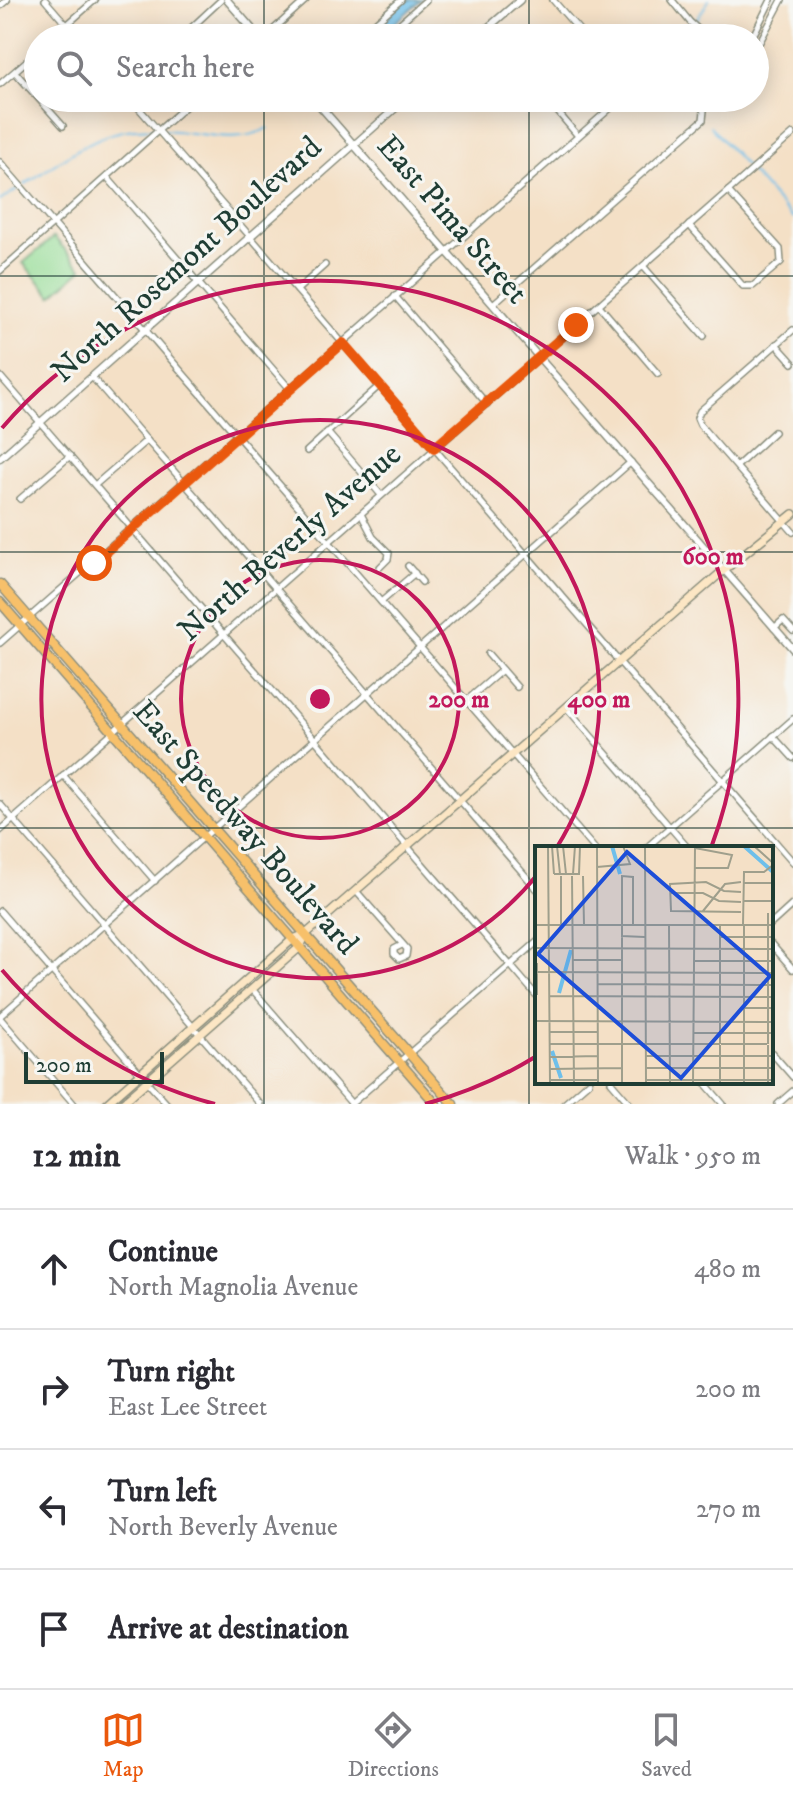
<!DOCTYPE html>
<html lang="en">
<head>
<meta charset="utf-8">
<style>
  :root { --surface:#fff; --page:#f7f7f7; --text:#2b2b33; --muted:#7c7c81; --line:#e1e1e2; --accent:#ea580c }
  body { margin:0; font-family:"IM FELL DW Pica",serif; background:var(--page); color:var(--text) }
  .scale { position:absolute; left:24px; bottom:20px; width:140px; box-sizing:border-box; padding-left:8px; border:4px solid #1f3d34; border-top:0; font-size:22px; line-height:28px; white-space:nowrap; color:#1f3d34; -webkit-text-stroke:6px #f6f6f2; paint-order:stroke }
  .stop { position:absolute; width:24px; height:24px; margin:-18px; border:6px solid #ea580c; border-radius:50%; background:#fff }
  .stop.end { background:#ea580c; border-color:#fff; box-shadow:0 2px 8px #0008 }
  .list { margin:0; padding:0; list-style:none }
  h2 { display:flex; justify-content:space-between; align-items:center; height:104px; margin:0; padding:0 32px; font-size:34px }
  h2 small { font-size:26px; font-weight:400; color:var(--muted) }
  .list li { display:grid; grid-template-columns:52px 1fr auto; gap:24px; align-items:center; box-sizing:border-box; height:120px; padding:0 32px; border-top:2px solid var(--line) }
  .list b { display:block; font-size:30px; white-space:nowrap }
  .list p { margin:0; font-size:26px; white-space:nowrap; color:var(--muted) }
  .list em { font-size:26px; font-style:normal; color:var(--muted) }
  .icon { flex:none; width:44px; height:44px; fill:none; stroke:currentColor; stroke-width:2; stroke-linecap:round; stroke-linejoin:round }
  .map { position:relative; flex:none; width:793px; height:1104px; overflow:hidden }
  .search { position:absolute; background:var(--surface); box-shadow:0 4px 20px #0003; left:24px; right:24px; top:24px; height:88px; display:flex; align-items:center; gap:20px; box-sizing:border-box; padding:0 28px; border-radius:44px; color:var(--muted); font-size:30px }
  .sheet { height:584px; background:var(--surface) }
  nav { display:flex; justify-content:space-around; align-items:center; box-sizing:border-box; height:112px; border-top:2px solid var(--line); background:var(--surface); font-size:22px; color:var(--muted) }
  nav a { display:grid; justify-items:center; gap:4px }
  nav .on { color:var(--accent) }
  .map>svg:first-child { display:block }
</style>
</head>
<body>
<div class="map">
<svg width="793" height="1104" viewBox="0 0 793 1104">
  <rect width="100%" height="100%" fill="#f6f6f2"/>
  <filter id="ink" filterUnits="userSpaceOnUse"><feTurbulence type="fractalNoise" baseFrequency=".0125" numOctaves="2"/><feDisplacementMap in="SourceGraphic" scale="16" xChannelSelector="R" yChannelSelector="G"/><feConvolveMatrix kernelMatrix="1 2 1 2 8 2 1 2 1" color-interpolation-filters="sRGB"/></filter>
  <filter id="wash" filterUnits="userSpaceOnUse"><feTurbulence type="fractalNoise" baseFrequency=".006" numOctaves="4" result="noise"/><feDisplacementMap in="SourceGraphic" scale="32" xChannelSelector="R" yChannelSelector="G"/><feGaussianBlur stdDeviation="1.8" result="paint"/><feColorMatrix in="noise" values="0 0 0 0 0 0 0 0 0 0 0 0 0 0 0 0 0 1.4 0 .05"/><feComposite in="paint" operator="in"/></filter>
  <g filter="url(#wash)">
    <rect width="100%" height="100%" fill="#f4e0c6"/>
    <!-- green -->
    <path fill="#96dd97" stroke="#5a8d66" stroke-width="2" d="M54,237L82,269L52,296L23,263Z"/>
    <!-- water -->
    <path fill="#6ebfea" stroke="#467e8f" stroke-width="2" d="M406,0H421L378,38H362Z"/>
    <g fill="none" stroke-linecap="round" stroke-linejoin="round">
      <!-- stream -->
      <g stroke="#6ebfea" stroke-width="2">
        <path d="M685,38L709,0"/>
        <path d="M710,126L793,219"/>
        <path d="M165,130C197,132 239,145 268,128"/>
        <path d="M24,185C66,158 103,124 154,129"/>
        <path d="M0,201L19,188"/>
      </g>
    </g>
  </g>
  <g filter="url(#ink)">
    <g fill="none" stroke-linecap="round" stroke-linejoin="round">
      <defs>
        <g id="minor">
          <path d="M45,0L78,38"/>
          <path d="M553,0L586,38"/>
          <path d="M672,0L690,22L708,38"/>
          <path d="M0,6L7,0"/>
          <path d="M191,28L221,0"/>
          <path d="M487,29L494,38"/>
          <path d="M52,38L95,0"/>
          <path d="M264,38L306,0"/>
          <path d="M358,38L401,0"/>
          <path d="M383,38L426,0"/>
          <path d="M752,38L771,0"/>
          <path d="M755,51L782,0"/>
          <path d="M15,72L63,126"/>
          <path d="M0,84L38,51"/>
          <path d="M130,98L793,862"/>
          <path d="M546,98L578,136"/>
          <path d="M0,162L594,848"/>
          <path d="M107,177L290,389"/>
          <path d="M689,225L743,286H753L781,262L780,249L728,191"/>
          <path d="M643,266L704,336"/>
          <path d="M0,271L195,98"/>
          <path d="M297,290L325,265"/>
          <path d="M395,296L487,404"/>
          <path d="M493,304L703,120L704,111L693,98"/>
          <path d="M599,305L658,374"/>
          <path d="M793,330L700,411L697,418L700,425L793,532"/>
          <path d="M776,344L793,363"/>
          <path d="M0,376L537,996"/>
          <path d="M92,377L537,889"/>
          <path d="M327,432L381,495"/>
          <path d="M307,451L379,386"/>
          <path d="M737,466L774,432"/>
          <path d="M95,485L147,440"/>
          <path d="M20,499L70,456"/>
          <path d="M361,514L373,537L389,553L388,559L380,567"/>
          <path d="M408,566L422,582"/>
          <path d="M381,602L415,573"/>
          <path d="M774,628L783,620L793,631"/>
          <path d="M0,643L622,98"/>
          <path d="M488,654L517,687"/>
          <path d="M467,700L502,670"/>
          <path d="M566,707L688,848"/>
          <path d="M773,736L793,758"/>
          <path d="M63,775L155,881"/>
          <path d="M0,804L260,1104"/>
          <path d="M0,831L793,134"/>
          <path d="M646,848L793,719"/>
          <path d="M356,891L407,949L406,956L399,959L394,954V949L402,945"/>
          <path d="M0,911L140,1073"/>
          <path d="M771,924L793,904"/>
          <path d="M771,944L793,969"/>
          <path d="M252,989L351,1103"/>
          <path d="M0,1016L631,462"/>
          <path d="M0,1018L74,1104"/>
          <path d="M771,1052L793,1077"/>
          <path d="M147,1082L167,1104"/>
          <path d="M611,1082L630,1104"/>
          <path d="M704,1082L723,1104"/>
          <path d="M351,1104L537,942"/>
          <path d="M564,1104L589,1082"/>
          <path d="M778,1104L793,1091"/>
        </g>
        <g id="tertiary">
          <path d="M227,0L260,38"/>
          <path d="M476,38L520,0"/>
          <path d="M313,98L793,649"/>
          <path d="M0,458L407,98"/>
        </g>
        <g id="secondary">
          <path d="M106,1104L293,939L306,934L724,570L793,514"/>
          <path d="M121,1104L300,947L306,934"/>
        </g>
        <g id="primary">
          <path d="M0,584L453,1104"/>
          <path d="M0,602L436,1104"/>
        </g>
      </defs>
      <!-- minor casing -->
      <use href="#minor" stroke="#8a8e7d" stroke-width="8"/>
      <!-- tertiary casing -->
      <use href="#tertiary" stroke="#8a8e7d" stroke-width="9"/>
      <!-- secondary casing -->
      <use href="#secondary" stroke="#8a8e7d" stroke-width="10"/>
      <!-- primary casing -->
      <use href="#primary" stroke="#8a8e7d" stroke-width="11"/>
      <!-- minor -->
      <use href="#minor" stroke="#fff" stroke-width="5"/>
      <!-- tertiary -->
      <use href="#tertiary" stroke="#fff" stroke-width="6"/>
      <!-- secondary -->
      <use href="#secondary" stroke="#fce6c4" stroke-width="7"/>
      <!-- primary -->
      <use href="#primary" stroke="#f7c06b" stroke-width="8"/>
    </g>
  </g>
  <g fill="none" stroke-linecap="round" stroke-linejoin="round" filter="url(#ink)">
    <!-- route -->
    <path stroke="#ea580c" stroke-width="10" d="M94,563L343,343L434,448L576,325"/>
  </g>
  <!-- grid -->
  <path fill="none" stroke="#1f3d34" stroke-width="2" stroke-opacity="0.55" d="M264,0V38M529,0V38M264,98V1104M529,98V1104M0,276H793M0,552H793M0,828H793"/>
  <!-- distance rings -->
  <g fill="none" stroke="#c2185b" stroke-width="4">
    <circle cx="320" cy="699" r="139"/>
    <path d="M537 875A279 279 0 1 1 557 847"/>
    <path d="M535 1057A418 418 0 0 1 425 1104M215 1104A418 418 0 0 1 2 970M2 428A418 418 0 0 1 712 845"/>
  </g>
  <g text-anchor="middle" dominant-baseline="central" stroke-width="6" stroke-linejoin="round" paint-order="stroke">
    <!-- street labels -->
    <g font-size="32" fill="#1f3d34" stroke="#f6f6f2">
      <text transform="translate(452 220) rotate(49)">East Pima Street</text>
      <text transform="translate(187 260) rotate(-42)">North Rosemont Boulevard</text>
      <text transform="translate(290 543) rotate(-41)">North Beverly Avenue</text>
      <text transform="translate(245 828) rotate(49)">East Speedway Boulevard</text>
    </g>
  </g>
  <!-- overview -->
  <g transform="translate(535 846)">
    <rect width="238" height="238" fill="#f4e0c6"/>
    <path fill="none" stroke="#6ebfea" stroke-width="4" d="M77,0L85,28M209,0L238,26M24,147L36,104M17,205L26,232"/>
    <path fill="none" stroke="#9f9f8c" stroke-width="2" d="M13,0L15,238M17,0L19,28M22,0L25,28M28,0L31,28M62,0L63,238M110,0L111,238M219,0L238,17M160,2L197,9L193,22H160M62,21L95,18L88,0M19,28H44L45,0M38,28L40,0M26,30V79M37,30L39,238M48,30L49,79M209,37H238M135,47H168L184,55L206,56M208,55H238M168,65L190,38L206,36M206,66L136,65L135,38L171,36L189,45L206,46M0,79H238M134,79L135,238M185,79V198M208,79L209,26H229L238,19M209,79V238M86,90L110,91M185,91H238M0,102L238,103M38,114H86M159,115H238M0,126L238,127M62,138L238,139M2,149V117M15,150L238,151M209,162H238M0,175L238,176M15,186H63M159,187H238M15,198H185M186,198H232M233,198V67M185,199V237M233,199V237M111,210H158M159,210H238M15,211L63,210M111,222H238M15,223L87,222M15,234H63M111,234H158M159,234H238M87,238V30L98,31V79M158,238L160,0"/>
    <path fill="#1d4ed8" fill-opacity="0.15" stroke="#1d4ed8" stroke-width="4" d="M92,6L235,130L146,232L3,108Z"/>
    <rect width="238" height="238" fill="none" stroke="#1f3d34" stroke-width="4"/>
  </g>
  <circle cx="320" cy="699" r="12" fill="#c2185b" stroke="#f6f6f2" stroke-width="4"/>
  <g font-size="24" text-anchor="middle" font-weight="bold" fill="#c2185b" stroke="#f6f6f2" stroke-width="6" stroke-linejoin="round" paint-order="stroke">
    <text x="713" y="564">600 m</text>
    <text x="459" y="707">200 m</text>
    <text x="599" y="707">400 m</text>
  </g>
</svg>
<div class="scale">200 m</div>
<div class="stop" style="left:94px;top:563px"></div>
<div class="stop end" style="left:576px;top:325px"></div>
<div class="search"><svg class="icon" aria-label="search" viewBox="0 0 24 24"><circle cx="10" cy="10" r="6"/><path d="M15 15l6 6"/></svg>Search here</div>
</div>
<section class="sheet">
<h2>12 min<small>Walk · 950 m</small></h2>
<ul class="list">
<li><svg class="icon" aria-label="ahead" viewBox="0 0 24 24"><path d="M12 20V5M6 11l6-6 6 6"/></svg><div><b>Continue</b><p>North Magnolia Avenue</p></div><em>480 m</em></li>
<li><svg class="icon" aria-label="right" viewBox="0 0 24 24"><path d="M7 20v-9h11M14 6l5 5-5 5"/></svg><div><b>Turn right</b><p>East Lee Street</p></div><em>200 m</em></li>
<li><svg class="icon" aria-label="left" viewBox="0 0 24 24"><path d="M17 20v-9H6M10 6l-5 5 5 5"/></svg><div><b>Turn left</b><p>North Beverly Avenue</p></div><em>270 m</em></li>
<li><svg class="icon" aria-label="arrive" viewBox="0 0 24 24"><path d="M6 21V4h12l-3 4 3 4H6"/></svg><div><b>Arrive at destination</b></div></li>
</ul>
</section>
<nav>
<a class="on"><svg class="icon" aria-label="map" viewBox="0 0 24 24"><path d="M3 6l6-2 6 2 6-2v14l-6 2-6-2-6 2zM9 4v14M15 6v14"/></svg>Map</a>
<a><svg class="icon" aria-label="directions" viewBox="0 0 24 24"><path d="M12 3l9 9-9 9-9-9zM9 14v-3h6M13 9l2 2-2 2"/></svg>Directions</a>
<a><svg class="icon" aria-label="saved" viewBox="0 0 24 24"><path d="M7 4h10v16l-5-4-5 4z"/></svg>Saved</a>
</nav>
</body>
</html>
